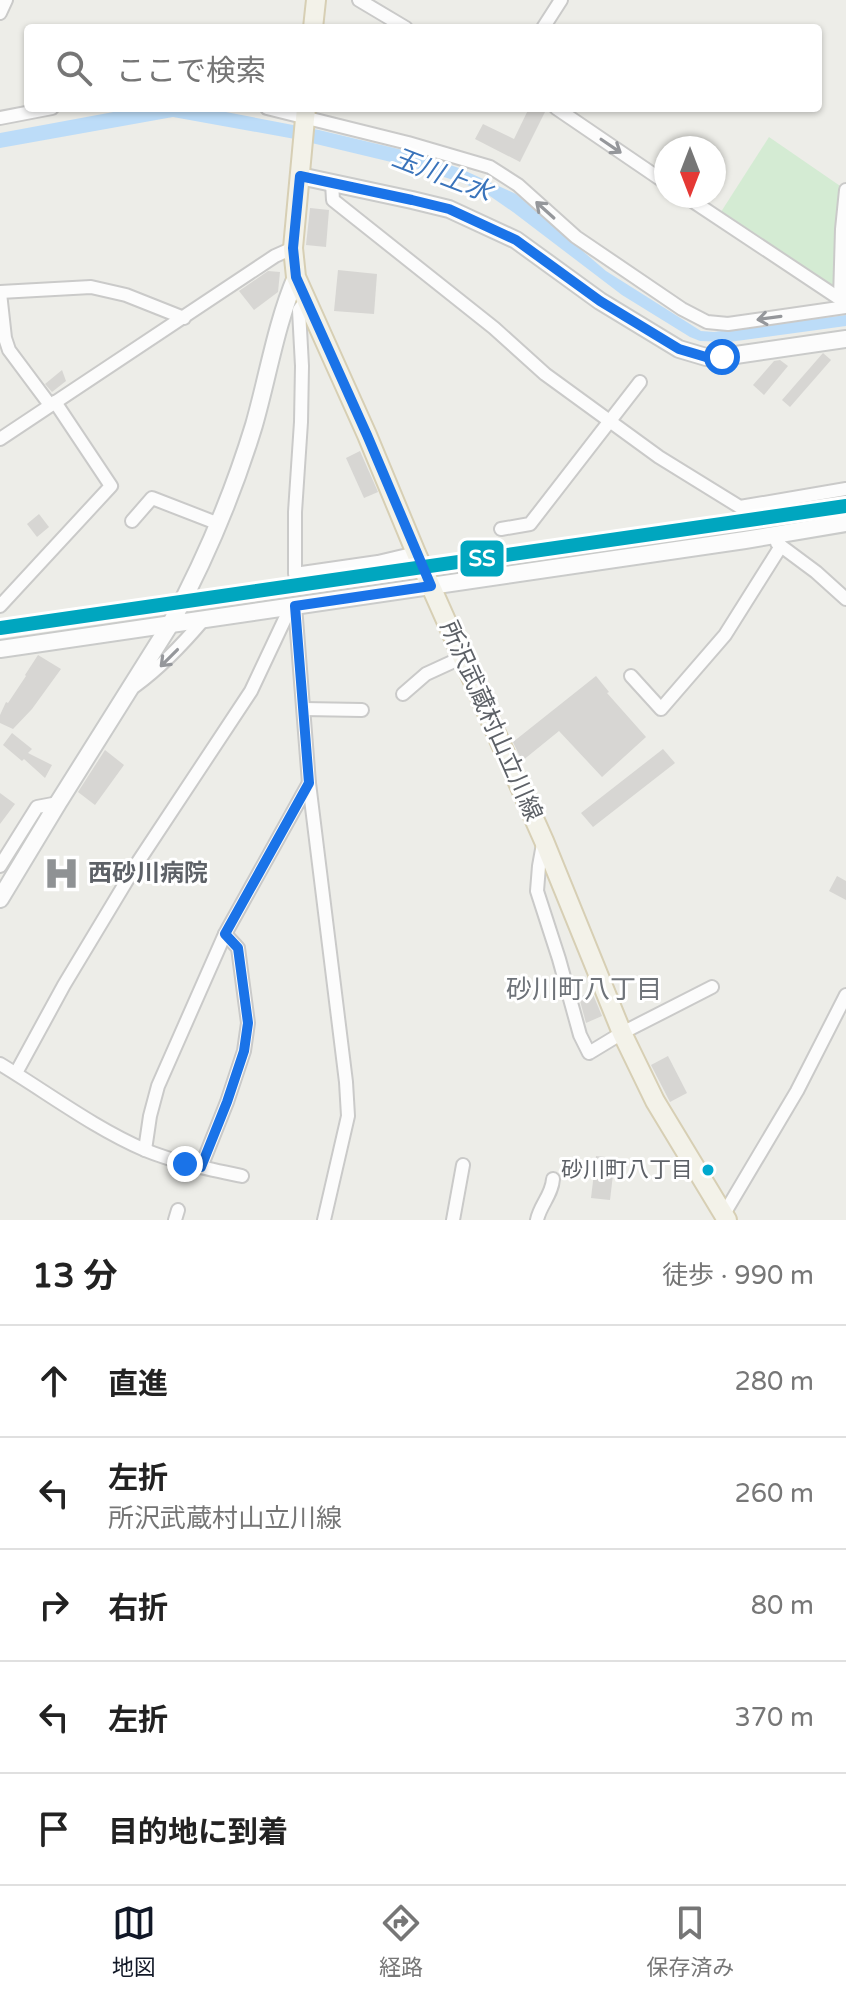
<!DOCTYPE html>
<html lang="ja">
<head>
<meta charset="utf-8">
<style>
  :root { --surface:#fff; --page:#f6f6f6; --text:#222; --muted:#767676; --line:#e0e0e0; --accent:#111827 }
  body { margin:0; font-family:"Varela Round","Noto Sans JP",sans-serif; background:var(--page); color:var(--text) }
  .compass { position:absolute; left:654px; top:136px; width:72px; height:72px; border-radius:50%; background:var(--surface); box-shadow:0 2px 6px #0004; rotate:180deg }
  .stop { position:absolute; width:24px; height:24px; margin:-18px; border:6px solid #1a73e8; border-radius:50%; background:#fff }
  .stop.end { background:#1a73e8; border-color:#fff; box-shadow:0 2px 8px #0008 }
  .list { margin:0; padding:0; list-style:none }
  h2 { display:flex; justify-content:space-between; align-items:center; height:104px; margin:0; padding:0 32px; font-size:34px }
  h2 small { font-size:26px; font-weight:400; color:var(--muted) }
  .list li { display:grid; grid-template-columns:52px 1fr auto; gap:24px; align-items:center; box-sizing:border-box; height:112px; padding:0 32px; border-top:2px solid var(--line) }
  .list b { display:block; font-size:30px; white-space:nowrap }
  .list p { margin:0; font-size:26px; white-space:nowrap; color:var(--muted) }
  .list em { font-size:26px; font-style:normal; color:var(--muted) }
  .icon { flex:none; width:44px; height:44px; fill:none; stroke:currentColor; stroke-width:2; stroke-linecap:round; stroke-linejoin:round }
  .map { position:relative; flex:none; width:846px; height:1220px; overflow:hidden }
  .search { position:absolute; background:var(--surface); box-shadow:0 2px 6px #0004; left:24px; right:24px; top:24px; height:88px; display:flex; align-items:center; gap:20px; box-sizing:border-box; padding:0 28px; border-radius:8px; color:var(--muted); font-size:30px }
  .sheet { height:664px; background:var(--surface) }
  nav { display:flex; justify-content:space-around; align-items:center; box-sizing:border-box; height:112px; border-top:2px solid var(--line); background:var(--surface); font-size:22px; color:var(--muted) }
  nav a { display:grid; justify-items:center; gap:4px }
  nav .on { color:var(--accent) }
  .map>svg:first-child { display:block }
</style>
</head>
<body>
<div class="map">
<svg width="846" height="1220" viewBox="0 0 846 1220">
  <rect width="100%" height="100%" fill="#edede8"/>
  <!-- green -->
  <path fill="#d4ebd3" d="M769,137L846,190V301L719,215Z"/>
  <!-- water -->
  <path fill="#bcdcf8" d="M135,108H205L319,130L411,152L459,168L516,194L606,271L701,331L714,332L846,315V326L729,342L700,341L690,337L622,295L513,212L487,194L463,183L412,167L295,139L173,117L0,148V133Z"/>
  <!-- building -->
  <g fill="#d7d6d3">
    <path d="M529,108H547L520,162L475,139L483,124L514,139Z"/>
    <path d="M310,208L329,210L326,247L306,245Z"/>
    <path d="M338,270L377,274L374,314L334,311Z"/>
    <path d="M268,271L280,272L278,292L254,310L239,291Z"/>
    <path d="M823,353L831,360L790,407L782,400Z"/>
    <path d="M780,360L788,366L764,395L753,385L774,361Z"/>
    <path d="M62,370L66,381L52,392L45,384Z"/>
    <path d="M360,451L378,492L364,498L346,458Z"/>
    <path d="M39,514L49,527L37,537L27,524Z"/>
    <path d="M38,655L61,669L32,709L13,729L0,723V715L6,702L8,703L26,676L25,675Z"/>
    <path d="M596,676L609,692L607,693L646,737L602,777L559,731L522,761L513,742Z"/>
    <path d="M12,733L32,749L28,753L52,765L45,778L24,759L22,761L3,745Z"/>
    <path d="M663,749L675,763L593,827L581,813Z"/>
    <path d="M105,750L124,765L95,805L78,792Z"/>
    <path d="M0,793L15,804L0,824Z"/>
    <path d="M837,876L846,881V900L829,891Z"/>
    <path d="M592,992L602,1016L586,1023L579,997Z"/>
    <path d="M668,1056L687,1093L670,1102L651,1065Z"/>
    <path d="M596,1156L615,1158L610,1200L591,1198Z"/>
  </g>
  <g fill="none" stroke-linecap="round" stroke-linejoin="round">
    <defs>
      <g id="street">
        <path d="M359,0L406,28"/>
        <path d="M0,13L6,0"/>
        <path d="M543,28L561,0"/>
        <path d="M267,108L408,143L490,167L518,185L576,237L682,309L707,322L728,324L846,307"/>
        <path d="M556,108L666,183"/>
        <path d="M0,118L52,108"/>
        <path d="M332,183L333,200L494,328L545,374L659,457L740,507L846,489"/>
        <path d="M685,196L840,299L846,307"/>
        <path d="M0,292L91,287L126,295L184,318"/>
        <path d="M0,293L5,338L9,350L50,405"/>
        <path d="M840,299L842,229L846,190"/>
        <path d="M306,300L299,310L302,366L301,422L295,512V574L378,562L416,553"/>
        <path d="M0,439L275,256L293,248"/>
        <path d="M132,521L152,498L219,524"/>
        <path d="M501,529L530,524L640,382"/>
        <path d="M777,543L816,572L846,599"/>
        <path d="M0,606L111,486L55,402"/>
        <path d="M295,606L309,783L346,1082L348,1116L324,1220"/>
        <path d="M631,676L661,709L725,635L781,546"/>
        <path d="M135,686C161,667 183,644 204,619"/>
        <path d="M403,694L426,674L463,657"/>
        <path d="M304,709L362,710"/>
        <path d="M543,844L539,866L537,891L559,959L580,1035L589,1053L622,1033L712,987"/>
        <path d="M0,866L37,807L58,803"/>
        <path d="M0,1064C48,1093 94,1128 145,1150C177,1163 209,1169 242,1176"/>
        <path d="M16,1073L64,985L138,862L251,691L291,606"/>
        <path d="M145,1150L150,1116L158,1086L225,934L309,783"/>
        <path d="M201,1167L227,1102L244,1051L248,1023L238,948L225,934"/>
        <path d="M724,1214L797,1091L846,995"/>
        <path d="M175,1220L178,1210"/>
        <path d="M453,1220L463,1165"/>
        <path d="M537,1220C540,1205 552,1195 553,1179"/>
      </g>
      <g id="secondary">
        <path d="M300,176L412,200L449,209L516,240L600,301L679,349L706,357H722L846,339"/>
        <path d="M0,649L745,540L846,523"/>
        <path d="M0,899L58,803L171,623C205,560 233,494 254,425C268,376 276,324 296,277"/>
      </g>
      <g id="primary">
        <path d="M313,28L316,0"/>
        <path d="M306,108L293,248L296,277L367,435L416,553L544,841L622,1033L655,1101L727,1220"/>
      </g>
    </defs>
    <!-- street casing -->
    <use href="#street" stroke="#cacac9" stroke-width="16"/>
    <!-- secondary casing -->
    <use href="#secondary" stroke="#cacbca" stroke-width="20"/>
    <!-- primary casing -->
    <use href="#primary" stroke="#d7cfb4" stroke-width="22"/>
    <!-- street -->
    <use href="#street" stroke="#fcfcfc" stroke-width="12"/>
    <!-- secondary -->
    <use href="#secondary" stroke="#fcfcfc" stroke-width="16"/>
    <!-- primary -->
    <use href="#primary" stroke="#f3f2e9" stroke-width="18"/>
    <defs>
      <path id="rail-1" d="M0,628L846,506"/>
    </defs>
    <!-- rail-1 casing -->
    <use href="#rail-1" stroke="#fff" stroke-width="20"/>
    <!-- rail-1 -->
    <use href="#rail-1" stroke="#00a6bf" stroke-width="14"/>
  </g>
  <!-- one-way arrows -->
  <defs><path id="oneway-shaft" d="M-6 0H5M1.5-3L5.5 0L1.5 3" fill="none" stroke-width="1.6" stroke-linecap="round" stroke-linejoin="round" transform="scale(2)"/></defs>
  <g stroke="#95979b">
    <use href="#oneway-shaft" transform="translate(611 146) rotate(34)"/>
    <use href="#oneway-shaft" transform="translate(545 210) rotate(-138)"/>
    <use href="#oneway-shaft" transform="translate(769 318) rotate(172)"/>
    <use href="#oneway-shaft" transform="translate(169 658) rotate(135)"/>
  </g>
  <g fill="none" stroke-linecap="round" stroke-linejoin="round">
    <!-- route -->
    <path stroke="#1a73e8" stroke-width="10" d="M185,1164L201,1167L227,1102L244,1051L248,1023L238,948L225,934L309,783L295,606L431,586L367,435L296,277L293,248L300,176L412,200L449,209L516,240L600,301L679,349L706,357H722"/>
  </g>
  <!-- icons -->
  <defs>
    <symbol id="hospital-bare" viewBox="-9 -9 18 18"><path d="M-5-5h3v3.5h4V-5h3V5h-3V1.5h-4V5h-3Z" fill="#8f9294" stroke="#fff" stroke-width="2.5" paint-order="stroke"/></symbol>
  </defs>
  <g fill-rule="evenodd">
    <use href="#hospital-bare" x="36" y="848" width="51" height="51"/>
  </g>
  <!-- markers -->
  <circle fill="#00a9ce" stroke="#fff" stroke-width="3" cx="708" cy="1170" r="7"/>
  <g text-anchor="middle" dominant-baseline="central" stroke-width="6" stroke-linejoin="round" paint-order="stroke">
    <!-- bus labels -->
    <g font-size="22" fill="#5d6167" stroke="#fff" text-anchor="end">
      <text x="693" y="1170">砂川町八丁目</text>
    </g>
    <!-- street labels -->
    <g font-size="24" fill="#5d6167" stroke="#fff">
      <text transform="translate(491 721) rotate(66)">所沢武蔵村山立川線</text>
    </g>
    <!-- poi labels -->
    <g font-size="24" font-weight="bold" fill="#5d6167" stroke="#fff" text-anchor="start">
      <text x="88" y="873">西砂川病院</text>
    </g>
    <!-- water labels -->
    <g font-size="26" font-style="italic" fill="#3a74bb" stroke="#fff">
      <text transform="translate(442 175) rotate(21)">玉川上水</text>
    </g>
    <!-- neighbourhood labels -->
    <g font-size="26" fill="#6e7379" stroke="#fff">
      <text x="584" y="989">砂川町八丁目</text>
    </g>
  </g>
  <rect stroke="#fff" stroke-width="3" x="459" y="539" width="46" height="39" rx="8" fill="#00a6bf"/>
  <g font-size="22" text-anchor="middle" font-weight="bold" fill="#fff">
    <text x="482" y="566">SS</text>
  </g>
</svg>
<svg class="compass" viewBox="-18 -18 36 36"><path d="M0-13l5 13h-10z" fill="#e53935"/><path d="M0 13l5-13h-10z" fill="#767676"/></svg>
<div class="stop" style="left:722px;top:357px"></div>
<div class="stop end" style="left:185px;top:1164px"></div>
<div class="search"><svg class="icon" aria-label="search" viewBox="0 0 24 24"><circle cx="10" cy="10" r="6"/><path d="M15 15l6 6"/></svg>ここで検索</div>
</div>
<section class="sheet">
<h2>13 分<small>徒歩 · 990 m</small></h2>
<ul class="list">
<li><svg class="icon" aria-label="ahead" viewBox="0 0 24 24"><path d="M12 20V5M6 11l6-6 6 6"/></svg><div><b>直進</b></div><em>280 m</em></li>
<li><svg class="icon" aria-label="left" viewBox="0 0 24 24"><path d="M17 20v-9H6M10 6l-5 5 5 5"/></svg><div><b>左折</b><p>所沢武蔵村山立川線</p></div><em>260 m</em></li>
<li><svg class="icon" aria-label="right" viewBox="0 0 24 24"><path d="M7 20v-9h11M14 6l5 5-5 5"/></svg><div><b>右折</b></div><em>80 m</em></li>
<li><svg class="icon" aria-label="left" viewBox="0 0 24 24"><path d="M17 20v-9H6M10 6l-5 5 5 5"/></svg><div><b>左折</b></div><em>370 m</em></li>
<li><svg class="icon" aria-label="arrive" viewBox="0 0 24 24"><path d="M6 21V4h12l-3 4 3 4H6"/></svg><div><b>目的地に到着</b></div></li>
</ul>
</section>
<nav>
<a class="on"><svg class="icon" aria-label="map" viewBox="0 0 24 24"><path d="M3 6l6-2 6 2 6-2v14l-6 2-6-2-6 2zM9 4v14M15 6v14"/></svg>地図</a>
<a><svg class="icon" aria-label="directions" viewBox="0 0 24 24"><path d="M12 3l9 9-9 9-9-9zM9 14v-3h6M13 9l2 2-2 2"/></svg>経路</a>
<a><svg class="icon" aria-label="saved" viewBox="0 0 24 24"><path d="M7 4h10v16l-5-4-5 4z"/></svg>保存済み</a>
</nav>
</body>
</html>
